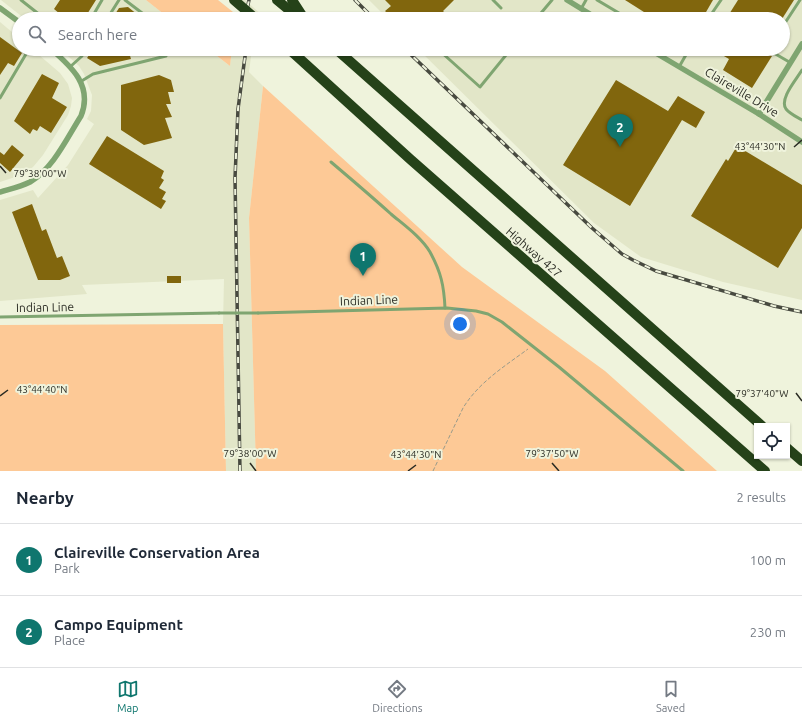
<!DOCTYPE html>
<html lang="en">
<head>
<meta charset="utf-8">
<style>
  :root { --surface:#fff; --page:#f2f2f3; --text:#1f2937; --muted:#747a83; --line:#e0e1e3; --accent:#0f766e }
  body { margin:0; font-family:Ubuntu,sans-serif; background:var(--page); color:var(--text) }
  .controls { position:absolute; right:12px; bottom:12px; display:grid; overflow:hidden; border-radius:0px; box-shadow:0 1px 3px #0004 }
  .controls button { width:36px; height:36px; display:grid; place-items:center; padding:0; border:0; border-bottom:1px solid var(--line); background:var(--surface); color:var(--text); font:20px sans-serif }
  .you { position:absolute; left:460px; top:324px; width:14px; height:14px; margin:-10px; border:3px solid #fff; border-radius:50%; background:#1a73e8; box-shadow:0 0 0 6px #1a73e833 }
  .badge { display:grid; place-items:center; width:26px; height:26px; border-radius:50%; background:var(--accent); color:#fff; font-size:13px; font-weight:700 }
  .pin { position:absolute; translate:-50% -33px; filter:drop-shadow(0 1px 2px #0008) }
  .pin::after { content:''; position:absolute; top:21px; width:14px; height:12px; background:inherit; clip-path:polygon(0 0,100% 0,50% 100%) }
  .list { margin:0; padding:0; list-style:none }
  h2 { display:flex; justify-content:space-between; align-items:center; height:52px; margin:0; padding:0 16px; font-size:17px }
  h2 small { font-size:13px; font-weight:400; color:var(--muted) }
  .list li { display:grid; grid-template-columns:26px 1fr auto; gap:12px; align-items:center; box-sizing:border-box; height:72px; padding:0 16px; border-top:1px solid var(--line) }
  .list b { display:block; font-size:15px; white-space:nowrap }
  .list p { margin:0; font-size:13px; white-space:nowrap; color:var(--muted) }
  .list em { font-size:13px; font-style:normal; color:var(--muted) }
  .icon { flex:none; width:22px; height:22px; fill:none; stroke:currentColor; stroke-width:2; stroke-linecap:round; stroke-linejoin:round }
  .map { position:relative; flex:none; width:802px; height:471px; overflow:hidden }
  .search { position:absolute; background:var(--surface); box-shadow:0 1px 3px #0004; left:12px; right:12px; top:12px; height:44px; display:flex; align-items:center; gap:10px; box-sizing:border-box; padding:0 14px; border-radius:22px; color:var(--muted); font-size:15px }
  .sheet { height:196px; background:var(--surface) }
  nav { display:flex; justify-content:space-around; align-items:center; box-sizing:border-box; height:56px; border-top:1px solid var(--line); background:var(--surface); font-size:11px; color:var(--muted) }
  nav a { display:grid; justify-items:center; gap:2px }
  nav .on { color:var(--accent) }
  .map>svg:first-child { display:block }
</style>
</head>
<body>
<div class="map">
<svg width="802" height="471" viewBox="0 0 802 471">
  <rect width="100%" height="100%" fill="#eff3dc"/>
  <!-- built -->
  <g fill="#e2e6c8">
    <path d="M1,0H146L170,19H25Z"/>
    <path d="M242,0H245L263,16L262,19H238Z"/>
    <path d="M369,0H802V300L723,282L641,257L594,223L418,49H783V19H388Z"/>
    <path d="M0,22L19,38V49H32L60,73L68,84L72,98L71,106L68,115L43,155L33,167L21,175L0,182Z"/>
    <path d="M60,49H208L230,66L232,49H252L249,72L263,86L249,218L256,471H226L223,324L224,279L82,285L87,294L0,301V200L33,190L38,198L68,165L94,124L87,119L91,111L92,95L84,74L79,66Z"/>
  </g>
  <!-- green -->
  <g fill="#fdc996">
    <path d="M146,0H218L238,16V19H170Z"/>
    <path d="M208,49H232L230,66Z"/>
    <path d="M263,86L462,267L605,371L717,471H256L249,218Z"/>
    <path d="M223,324L226,471H0V325Z"/>
  </g>
  <!-- building -->
  <g fill="#81660d">
    <path d="M60,0H96L84,19H79L71,13L66,19L54,9Z"/>
    <path d="M385,0H454L443,11L451,19H393L385,11L391,6Z"/>
    <path d="M625,0H713L702,19H655Z"/>
    <path d="M738,0H794L782,19H726Z"/>
    <path d="M128,7L143,19H112L119,8Z"/>
    <path d="M0,37L22,53L14,66L8,63L0,75Z"/>
    <path d="M93,49H128L131,59L100,66L87,58Z"/>
    <path d="M712,49H762L772,56L752,88L723,70L729,59Z"/>
    <path d="M42,74L59,83L52,98L67,107L51,133L40,126L37,131L33,129L30,134L14,121Z"/>
    <path d="M159,75L171,80L174,92H168L171,104H166L172,117L165,118L172,138L144,145L121,130V85Z"/>
    <path d="M616,80L668,111L678,96L705,112L696,128L682,120L630,206L563,165Z"/>
    <path d="M107,136L164,171L161,178L164,180L159,188L166,192L162,199L166,201L161,209L89,164Z"/>
    <path d="M12,145L24,155L10,172L0,163V152L4,155Z"/>
    <path d="M737,146L802,185V228L778,268L691,216L726,159L728,161Z"/>
    <path d="M32,204L42,231L46,229L57,258L62,256L70,276L60,280H38L12,212Z"/>
    <rect x="167" y="276" width="14" height="7"/>
  </g>
  <g fill="none" stroke-linecap="round" stroke-linejoin="round">
    <!-- path -->
    <path stroke="#989a8a" stroke-width="1" stroke-dasharray="4 2" stroke-linecap="butt" d="M433,471L463,408C479,382 505,366 528,349"/>
    <!-- service -->
    <g stroke="#7fa571" stroke-width="3">
      <path d="M21,0L45,19"/>
      <path d="M125,0L150,19"/>
      <path d="M493,0L501,8"/>
      <path d="M597,0L629,19"/>
      <path d="M581,9L586,0"/>
      <path d="M91,19L102,0"/>
      <path d="M107,19L119,0"/>
      <path d="M471,19H472"/>
      <path d="M536,19L552,0"/>
      <path d="M708,19L721,0"/>
      <path d="M783,26L800,0"/>
      <path d="M444,49L441,52L480,87L511,49"/>
      <path d="M770,49L772,52L791,63"/>
      <path d="M59,56L65,49"/>
      <path d="M71,66L81,57L87,49"/>
      <path d="M679,67L687,53L680,49"/>
      <path d="M802,70C796,80 779,99 786,109C790,114 797,117 802,120"/>
      <path d="M80,82L93,74L166,56L168,49"/>
      <path d="M0,98L29,49"/>
      <path d="M331,162C351,179 371,196 391,214C404,225 421,237 430,252C441,272 444,286 445,308"/>
      <path d="M258,313L447,308L476,311L488,314L502,322L559,367L683,471"/>
      <path d="M0,317L219,313"/>
    </g>
    <!-- minor -->
    <g stroke="#7fa571" stroke-width="5.5">
      <path d="M567,0L598,19"/>
      <path d="M0,8L19,22"/>
      <path d="M649,49L759,114L802,142"/>
      <path d="M759,114L802,44"/>
      <path d="M0,192C10,189 20,187 30,182C53,169 67,138 81,116C93,86 72,67 51,49"/>
    </g>
    <!-- motorway -->
    <g stroke="#254219" stroke-width="10">
      <path d="M277,0L300,19"/>
      <path d="M292,0L303,17"/>
      <path d="M289,49L410,159L765,471"/>
      <path d="M336,49L762,426"/>
      <path d="M787,448L802,461"/>
    </g>
    <defs>
      <g id="rail">
        <path d="M355,0L374,19"/>
        <path d="M245,19L249,0"/>
        <path d="M405,49L592,228L622,254L633,260L656,271L774,306L802,312"/>
        <path d="M240,471L235,178L238,109L246,49"/>
      </g>
    </defs>
    <!-- rail casing -->
    <use href="#rail" stroke="#484a40" stroke-width="3.5"/>
    <!-- rail -->
    <use href="#rail" stroke="#eff3dc" stroke-width="2" stroke-dasharray="6" stroke-linecap="butt"/>
    <!-- service-bridge -->
    <path stroke="#7fa571" stroke-width="3" d="M219,313H258"/>
    <!-- motorway-bridge -->
    <path stroke="#254219" stroke-width="10" d="M234,0L256,19"/>
  </g>
  <!-- ticks -->
  <path fill="none" stroke="#2a2b23" stroke-width="1.5" d="M794,147L802,140M0,166L6,173M796,393L802,401M0,396L8,390M250,463L256,471M552,463L559,471M408,471L416,465"/>
  <g text-anchor="middle" dominant-baseline="central" stroke-width="4" stroke-linejoin="round" paint-order="stroke">
    <!-- street labels -->
    <g font-size="12" fill="#2a2b23" stroke="#eff3dc">
      <text transform="translate(742 92) rotate(31)">Claireville Drive</text>
      <text transform="translate(534 252) rotate(41)">Highway 427</text>
      <text transform="translate(369 300) rotate(-2)">Indian Line</text>
      <text transform="translate(45 307) rotate(-1)">Indian Line</text>
    </g>
  </g>
  <g font-size="10" text-anchor="middle" fill="#2a2b23" stroke="#eff3dc" stroke-width="4" stroke-linejoin="round" paint-order="stroke">
    <text x="760" y="150">43°44'30"N</text>
    <text x="40" y="177">79°38'00"W</text>
    <text x="42" y="393">43°44'40"N</text>
    <text x="762" y="397">79°37'40"W</text>
    <text x="250" y="457">79°38'00"W</text>
    <text x="552" y="457">79°37'50"W</text>
    <text x="416" y="458">43°44'30"N</text>
  </g>
</svg>
<div class="controls">
<button><svg class="icon" aria-label="locate" viewBox="0 0 24 24"><circle cx="12" cy="12" r="6"/><path d="M12 2v4M12 18v4M2 12h4M18 12h4"/></svg></button>
</div>
<div class="you"></div>
<div class="pin badge" style="left:363px;top:276px">1</div>
<div class="pin badge" style="left:620px;top:147px">2</div>
<div class="search"><svg class="icon" aria-label="search" viewBox="0 0 24 24"><circle cx="10" cy="10" r="6"/><path d="M15 15l6 6"/></svg>Search here</div>
</div>
<section class="sheet">
<h2>Nearby<small>2 results</small></h2>
<ul class="list">
<li><span class="badge">1</span><div><b>Claireville Conservation Area</b><p>Park</p></div><em>100 m</em></li>
<li><span class="badge">2</span><div><b>Campo Equipment</b><p>Place</p></div><em>230 m</em></li>
</ul>
</section>
<nav>
<a class="on"><svg class="icon" aria-label="map" viewBox="0 0 24 24"><path d="M3 6l6-2 6 2 6-2v14l-6 2-6-2-6 2zM9 4v14M15 6v14"/></svg>Map</a>
<a><svg class="icon" aria-label="directions" viewBox="0 0 24 24"><path d="M12 3l9 9-9 9-9-9zM9 14v-3h6M13 9l2 2-2 2"/></svg>Directions</a>
<a><svg class="icon" aria-label="saved" viewBox="0 0 24 24"><path d="M7 4h10v16l-5-4-5 4z"/></svg>Saved</a>
</nav>
</body>
</html>
